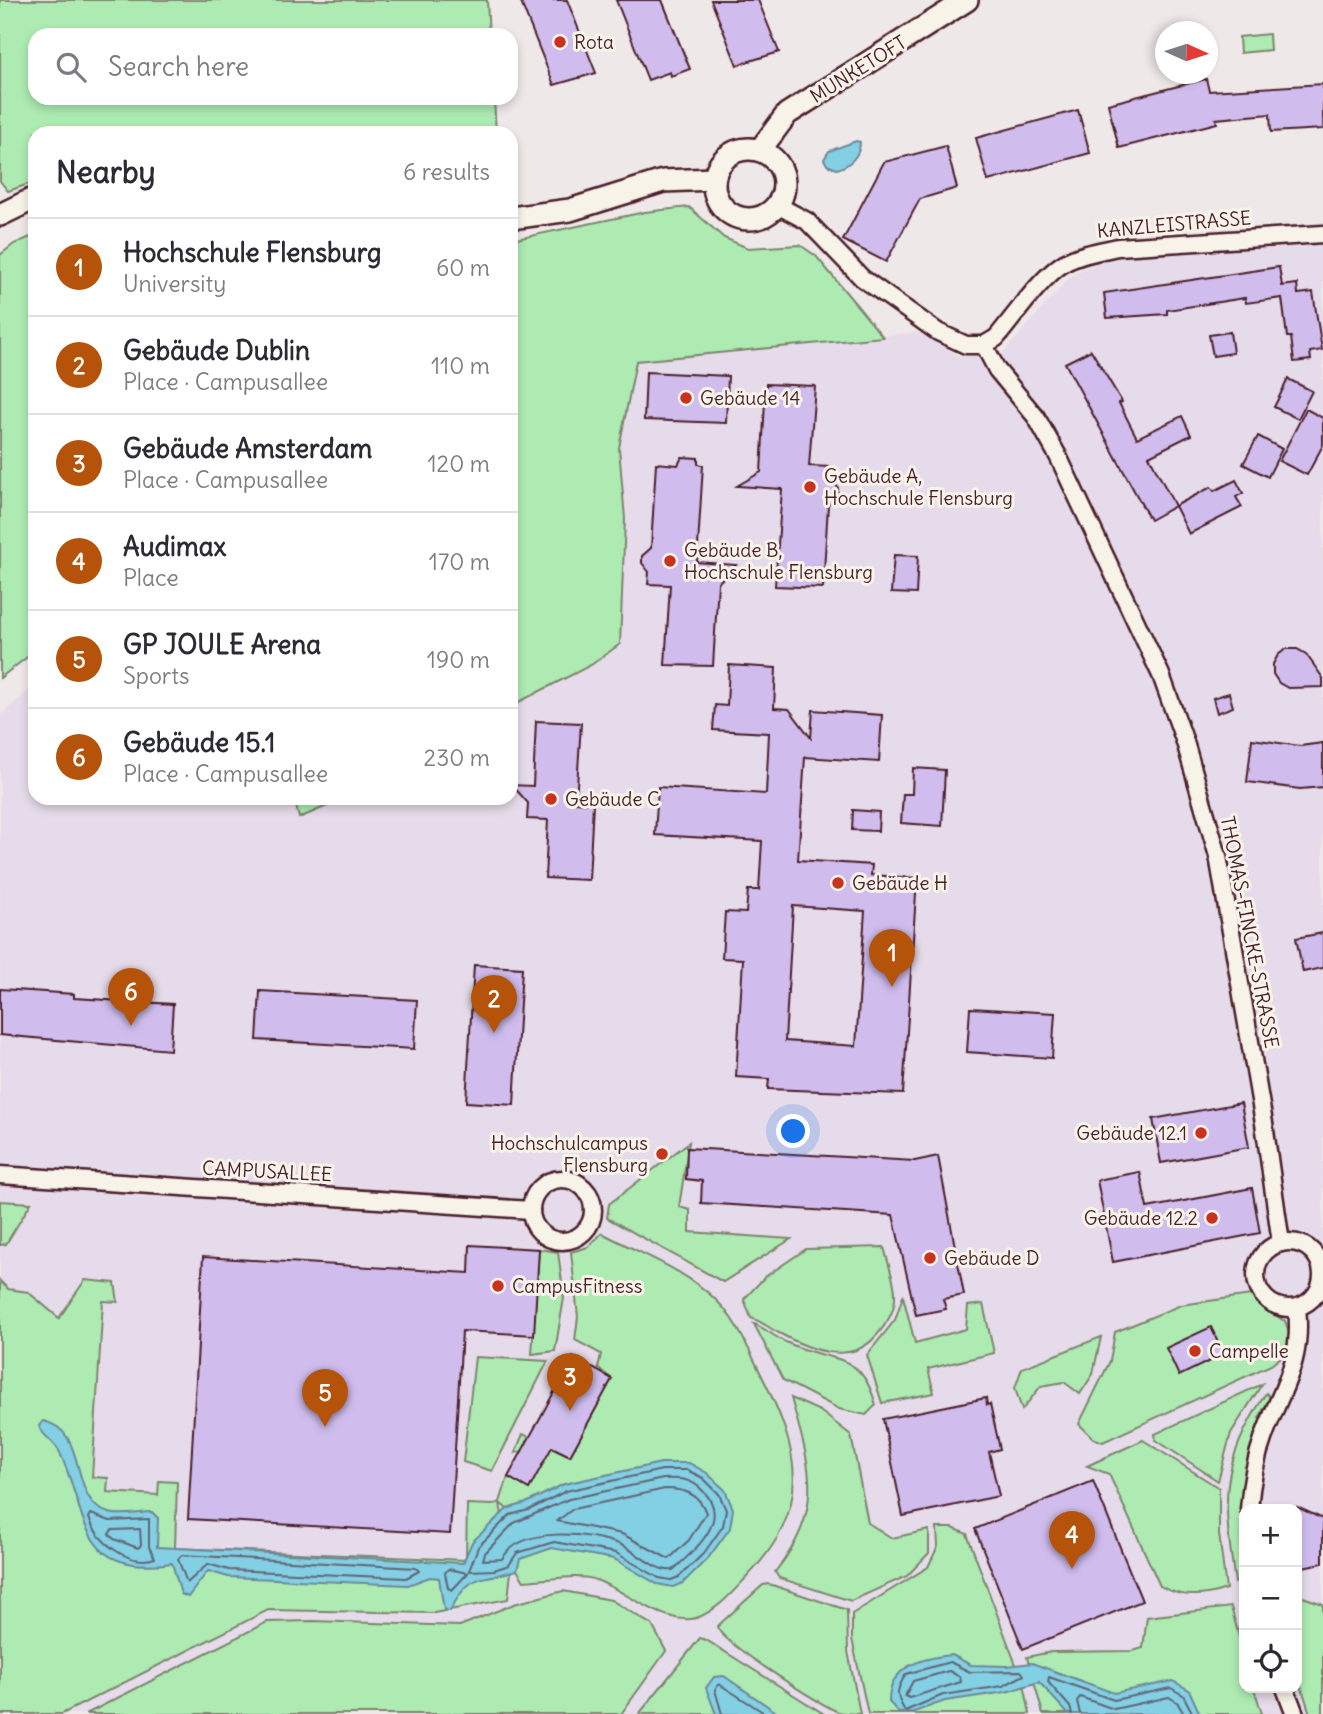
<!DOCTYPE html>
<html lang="en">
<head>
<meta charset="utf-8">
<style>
  :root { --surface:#fff; --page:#f2f2f3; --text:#2b2b33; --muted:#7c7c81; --line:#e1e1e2; --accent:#b45309 }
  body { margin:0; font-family:Delius,sans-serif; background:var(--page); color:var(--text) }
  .controls { position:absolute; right:21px; bottom:21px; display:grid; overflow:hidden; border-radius:14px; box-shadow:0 4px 10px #0003 }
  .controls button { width:63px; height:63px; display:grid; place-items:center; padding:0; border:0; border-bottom:2px solid var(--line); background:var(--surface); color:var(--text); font:35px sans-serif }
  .compass { position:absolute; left:1155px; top:21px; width:63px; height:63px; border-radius:50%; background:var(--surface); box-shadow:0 4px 10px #0003; rotate:93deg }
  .you { position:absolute; left:794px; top:1132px; width:24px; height:24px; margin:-18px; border:5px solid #fff; border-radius:50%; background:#1a73e8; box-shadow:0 0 0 10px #1a73e833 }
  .badge { display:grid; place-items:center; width:46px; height:46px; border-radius:50%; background:var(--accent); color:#fff; font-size:23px; font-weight:700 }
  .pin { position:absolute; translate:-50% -58px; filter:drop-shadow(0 2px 4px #0008) }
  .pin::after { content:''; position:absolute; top:37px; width:24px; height:21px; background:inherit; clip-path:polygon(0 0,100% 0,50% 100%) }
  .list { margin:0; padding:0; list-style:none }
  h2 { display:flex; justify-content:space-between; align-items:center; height:91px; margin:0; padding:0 28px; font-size:30px }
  h2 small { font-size:23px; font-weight:400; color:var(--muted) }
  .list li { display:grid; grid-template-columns:46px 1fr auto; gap:21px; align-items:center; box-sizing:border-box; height:98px; padding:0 28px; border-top:2px solid var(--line) }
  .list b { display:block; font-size:26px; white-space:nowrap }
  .list p { margin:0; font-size:23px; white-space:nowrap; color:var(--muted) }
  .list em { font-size:23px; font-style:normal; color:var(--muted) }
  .icon { flex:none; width:38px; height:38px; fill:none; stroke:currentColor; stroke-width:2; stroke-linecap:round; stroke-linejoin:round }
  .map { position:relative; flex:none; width:1323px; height:1714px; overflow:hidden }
  .search { position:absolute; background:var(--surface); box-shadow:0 4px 10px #0003; left:28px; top:28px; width:490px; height:77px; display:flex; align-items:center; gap:18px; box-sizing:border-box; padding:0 24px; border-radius:21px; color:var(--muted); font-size:26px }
  .panel { position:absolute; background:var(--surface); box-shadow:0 4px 10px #0003; left:28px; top:126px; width:490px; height:679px; border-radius:21px }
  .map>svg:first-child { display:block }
</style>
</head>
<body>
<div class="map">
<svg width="1323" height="1714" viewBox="0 0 1323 1714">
  <rect width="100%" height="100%" fill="#efe8e9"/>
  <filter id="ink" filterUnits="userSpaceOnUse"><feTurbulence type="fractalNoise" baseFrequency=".0143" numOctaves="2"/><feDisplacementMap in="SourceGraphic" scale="14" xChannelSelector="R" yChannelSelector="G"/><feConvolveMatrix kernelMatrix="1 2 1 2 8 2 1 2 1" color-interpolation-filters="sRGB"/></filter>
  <g filter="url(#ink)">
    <!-- built -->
    <path fill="#e6dbea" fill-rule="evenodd" d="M1323,244V1714H0V715L35,686V798H511V392L636,361L922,332L960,357L1003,353L1070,277L1084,268L1122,257ZM1244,1509H1297V1688H1244Z"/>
    <!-- green -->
    <g fill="#adebb2" stroke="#7c856e" stroke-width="2">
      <path d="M0,0H487L489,35H35V98H494L496,133H35V182L8,191L0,181Z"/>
      <path d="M1269,34L1270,50L1240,53L1239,37Z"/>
      <path d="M689,207L724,238L748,248L800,245L816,256L883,337L636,361L619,448L625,519L620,644L591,665L511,706V240L645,212Z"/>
      <path d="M35,235V651L0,678V255L14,244Z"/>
      <path d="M294,798H346L299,818Z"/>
      <path d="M689,1142L679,1207L690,1210V1232L791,1239L723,1282L607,1218L609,1204Z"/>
      <path d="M0,1201L31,1203L6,1244L0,1245Z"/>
      <path d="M602,1233C639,1253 686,1270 716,1300C736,1319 748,1348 760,1372C801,1453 814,1508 745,1579C732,1593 715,1612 696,1618C666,1627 621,1587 593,1579C577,1574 542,1580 524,1581L517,1570L507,1509L500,1503L511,1572L508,1599L434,1613L268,1610L62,1714H0V1281L8,1289L28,1292L59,1318L85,1280L115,1283L118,1302L103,1301L92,1477L108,1478L107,1492L158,1495L159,1481L177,1482L175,1548L466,1560L467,1504L492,1505L500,1502L508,1477L529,1489L543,1463L522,1451L515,1453L523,1434L570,1456L612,1379L598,1368L601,1354L575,1340L578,1317L571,1252L588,1247Z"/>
      <path d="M884,1247C894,1287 906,1302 876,1336C850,1366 810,1350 779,1333C769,1328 761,1321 751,1318L744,1299L765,1277L806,1249Z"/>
      <path d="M539,1249L558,1252L564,1298L555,1351L532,1354Z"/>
      <path d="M1251,1295C1265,1302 1271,1315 1285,1321C1295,1346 1291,1350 1271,1365L1103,1442L1093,1438L1079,1424L1110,1361L1115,1332L1181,1305Z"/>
      <path d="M903,1296L915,1343L966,1329L968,1306L983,1304L994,1353L928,1369L934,1393L882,1403L867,1355L895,1320Z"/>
      <path d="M754,1324C766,1329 776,1338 788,1343C832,1364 860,1348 876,1405L866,1415L839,1409L783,1380Z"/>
      <path d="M1101,1337L1093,1374L1080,1394L1064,1382L1041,1386L1022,1410L1015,1388L1022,1368Z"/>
      <path d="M475,1357L548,1361L492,1471L463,1462Z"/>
      <path d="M1262,1384L1231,1433L1218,1481L1156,1440L1155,1434Z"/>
      <path d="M1266,1393L1270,1397L1259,1418L1264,1421C1238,1471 1239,1525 1244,1579L1235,1583C1223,1498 1218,1468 1266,1393Z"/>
      <path d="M791,1398L820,1411L851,1435L868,1523L892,1538L929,1530V1553L907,1576L851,1601L779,1578L775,1572C825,1509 811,1469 791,1398Z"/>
      <path d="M1143,1440L1219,1488V1534L1226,1589C1204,1597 1181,1598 1160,1586L1109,1474L1087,1466Z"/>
      <path d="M937,1528H953L967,1534L1025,1689L1030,1714H868L852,1639V1614L928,1567L938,1546Z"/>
      <path d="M769,1584L847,1610L848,1651L860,1714C853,1714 845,1714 838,1712C819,1703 722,1643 717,1627L722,1622L763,1585Z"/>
      <path d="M563,1591L611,1600L652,1625L666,1651L621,1714H86L267,1622L313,1621L460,1626L514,1604Z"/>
      <path d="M1297,1595L1323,1604V1714H1310L1297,1672Z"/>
      <path d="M1231,1607L1244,1655V1688H1254L1262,1714H1043L1027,1657L1051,1652L1133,1651L1143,1648L1147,1617Z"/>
      <path d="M700,1638L706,1640L824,1714H639Z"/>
    </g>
    <!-- water -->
    <g fill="#83cfe3" stroke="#6c8999" stroke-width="2">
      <path d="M856,141L860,142C860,156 849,166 837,169L827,165L824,159L829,151Z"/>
      <path d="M43,1421C90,1430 67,1501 109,1513C122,1517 139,1512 152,1512L158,1518L157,1547L463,1563L472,1542L507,1509L526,1503L564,1484L661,1463H689L707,1473L725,1490L733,1509L730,1528L709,1557L683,1583L673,1587L657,1584L614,1559L552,1548L520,1559L517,1570C478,1582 471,1571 450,1611L444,1610L439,1578L430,1577L408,1585L228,1577L208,1571L188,1597L181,1594L172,1563C75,1577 89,1513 59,1451C54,1441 43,1437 39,1426Z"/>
      <path d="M952,1655L971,1665L1007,1666L1032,1663L1114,1693L1173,1681L1189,1690L1200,1714H1068L1039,1682L1006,1692L945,1701L914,1712L899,1713L889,1702C889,1666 921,1658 952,1655Z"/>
      <path d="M724,1676L779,1714H716L706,1688L714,1677Z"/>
    </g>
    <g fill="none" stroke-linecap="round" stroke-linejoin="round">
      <!-- shore -->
      <g stroke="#616575" stroke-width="2">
        <path d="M662,1470H687L703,1478L719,1494L726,1510L723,1526L704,1553L679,1577L671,1580L659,1578L616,1553L554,1542L517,1553L509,1565L494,1570L469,1571L478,1547L510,1515L529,1510L566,1491Z"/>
        <path d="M663,1479C679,1478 691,1478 703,1491C732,1519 696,1549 673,1570C654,1572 637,1551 619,1544C587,1533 522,1525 502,1559L483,1560L485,1553L514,1523L569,1499Z"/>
        <path d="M665,1489C684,1489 699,1493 706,1513L689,1540L669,1559L622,1534L557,1521L573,1509Z"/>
        <path d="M91,1514L110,1521L149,1519V1547L155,1558C128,1567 97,1541 89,1518Z"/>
        <path d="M140,1529L141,1545L138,1548L114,1539L109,1534L112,1530Z"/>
        <path d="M182,1555L416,1568L419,1571L406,1578L229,1570L208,1564L187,1583L178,1559Z"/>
        <path d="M448,1569L468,1573L452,1590L448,1588L445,1573Z"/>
        <path d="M950,1662L970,1672L1021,1671L1024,1675L1003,1686L943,1695L905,1711C895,1695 896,1690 906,1674Z"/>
        <path d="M949,1671L960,1677L961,1682L909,1698L905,1696L913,1681Z"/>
        <path d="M722,1714L715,1690L719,1684L766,1714"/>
        <path d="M1072,1714L1070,1707L1048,1682L1049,1677L1114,1700L1171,1688L1183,1695L1193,1714"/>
        <path d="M1080,1714L1077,1701L1080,1697L1114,1709L1169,1697L1177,1702L1184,1714"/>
      </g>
    </g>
    <!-- building -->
    <g fill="#d0bdee" stroke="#4a1f2b" stroke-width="2" fill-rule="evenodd">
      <path d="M520,0H567L596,73L554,85Z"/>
      <path d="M616,0H662L690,69L671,76L670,72L648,80Z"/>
      <path d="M711,0H758L779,52L737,65Z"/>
      <path d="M1206,79L1209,91L1323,84V129L1271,132L1270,114L1248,116L1216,119L1217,123L1119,148L1108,104Z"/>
      <path d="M1078,110L1090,153L988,181L976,138Z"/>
      <path d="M946,146L957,188L920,199L886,262L843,240L884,162Z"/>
      <path d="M1279,267L1282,286L1297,284L1298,294L1313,292L1322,350L1310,352L1311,360L1294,362L1291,337H1287L1282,298L1246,303L1245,298L1167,310V314L1107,318L1104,293Z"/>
      <path d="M1230,332L1233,353L1213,356L1209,335Z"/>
      <path d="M1091,350L1122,402L1119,403L1137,438L1182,416L1191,435L1149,456L1175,506L1150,520L1065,363Z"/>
      <path d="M646,372L728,376L726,423L644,420Z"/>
      <path d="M1288,379L1312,391L1298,419L1274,407Z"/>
      <path d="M766,384L815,386L809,466L831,467V476L838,488V496L828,505L823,588L775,586L782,489L737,486L761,472Z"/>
      <path d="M1306,409L1323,418V445L1307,475L1279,461Z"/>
      <path d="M1258,436L1282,449L1268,477L1243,464Z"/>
      <path d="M682,457L698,458V464L703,465L697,562L736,565L718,583L713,666L665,665L670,585L648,584L649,572L642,563V556L651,548L656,463L678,465Z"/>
      <path d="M1236,480L1243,493L1236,497L1242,507L1189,534L1175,506L1211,487L1214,491Z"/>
      <path d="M894,555L918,556L916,594L891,593Z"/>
      <path d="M1286,649H1297L1306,654L1323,678V687L1288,688L1279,683L1273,674V664L1278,655Z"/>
      <path d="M729,665L776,668L774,708L789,709L811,738L813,710L882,715L879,762L805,757L798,860L872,865L871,875L917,878L903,1094L768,1089L769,1079L736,1077L743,959L722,958L725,912L746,913L748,890H759L762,841L655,835L658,787L766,794L769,733L713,730L715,705L727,706ZM793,906L865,911L856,1046L785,1041Z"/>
      <path d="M1229,693L1233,707L1217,713L1213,698Z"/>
      <path d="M536,721L581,723L576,802L593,803L589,880L545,878L548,820L527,819L528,803L512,785L533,786Z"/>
      <path d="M1252,739L1300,746L1323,743V787L1300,789L1247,782Z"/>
      <path d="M913,768L945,770L942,826L901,823L903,794H912Z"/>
      <path d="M853,810L879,812L878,831L852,830Z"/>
      <path d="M1323,933V968L1303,972L1296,938Z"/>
      <path d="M474,965L522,968L514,1105L466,1102Z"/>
      <path d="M0,989L74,994V998L173,1004L170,1050L0,1035Z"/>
      <path d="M260,991L417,1000L414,1049L257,1040Z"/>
      <path d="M970,1008L1055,1013L1052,1058L967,1052Z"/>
      <path d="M1241,1103L1249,1147L1161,1163L1153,1119Z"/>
      <path d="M687,1148L915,1161L938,1156L964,1295L943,1299L946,1309L916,1315L893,1215L701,1203L702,1181L686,1179Z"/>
      <path d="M1140,1172L1147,1208L1252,1188L1260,1233L1113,1262L1097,1180Z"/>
      <path d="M470,1245L539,1249L534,1335L462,1331L450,1534L188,1519L203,1257L469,1273Z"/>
      <path d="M1211,1327L1224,1354L1179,1376L1166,1348Z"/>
      <path d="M573,1357L612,1379L570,1456L552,1447L529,1489L508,1477Z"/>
      <path d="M986,1398L987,1405L990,1404L1000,1449L989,1452L999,1496L903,1516L883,1419Z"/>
      <path d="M1093,1481L1142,1601L1023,1649L975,1529Z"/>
      <path d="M1297,1507L1323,1519V1563L1297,1568Z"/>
    </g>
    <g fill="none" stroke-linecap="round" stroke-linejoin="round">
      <defs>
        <g id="minor">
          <path d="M777,205L807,221L862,278L938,332L966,345H984L996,338C1014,317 1041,277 1064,263C1080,254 1100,251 1118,247L1323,234"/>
          <path d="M984,345L997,370L1036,417L1058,456L1161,675L1185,742L1218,856L1264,1123L1281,1243"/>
          <path d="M0,1175L531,1210"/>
          <circle cx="562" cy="1210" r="31"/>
          <circle cx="1289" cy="1275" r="33"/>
          <path d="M1249,1509C1251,1484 1255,1460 1264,1436C1282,1387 1303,1363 1297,1308"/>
          <path d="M1285,1688L1295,1714"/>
        </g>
        <g id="tertiary">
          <circle cx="749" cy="184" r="35"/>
          <path d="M760,150L787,114L967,0"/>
          <path d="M0,215L35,198"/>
          <path d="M511,218L570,210L663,181L714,179"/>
        </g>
      </defs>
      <!-- minor casing -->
      <use href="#minor" stroke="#4a1f2b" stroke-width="21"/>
      <!-- tertiary casing -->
      <use href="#tertiary" stroke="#4a1f2b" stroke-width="26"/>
      <!-- minor -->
      <use href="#minor" stroke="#f7f3e8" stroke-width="16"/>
      <!-- tertiary -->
      <use href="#tertiary" stroke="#f7f3e8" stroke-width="21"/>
    </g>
  </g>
  <!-- markers -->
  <g fill="#c8321e" stroke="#f7f3e8" stroke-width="2.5">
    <circle cx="560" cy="42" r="7"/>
    <circle cx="686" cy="398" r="7"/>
    <circle cx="810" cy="487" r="7"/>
    <circle cx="670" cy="561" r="7"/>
    <circle cx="551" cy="799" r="7"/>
    <circle cx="838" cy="883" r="7"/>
    <circle cx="1201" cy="1133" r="7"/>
    <circle cx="662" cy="1154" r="7"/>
    <circle cx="1212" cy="1218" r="7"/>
    <circle cx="930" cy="1258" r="7"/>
    <circle cx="498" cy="1286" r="7"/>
    <circle cx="1195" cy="1351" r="7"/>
  </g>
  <g text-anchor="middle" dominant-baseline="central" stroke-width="6" stroke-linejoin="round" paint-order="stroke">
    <!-- poi labels -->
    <g font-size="19" fill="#4a1f2b" stroke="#f7f3e8" text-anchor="start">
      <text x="574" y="42">Rota</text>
      <text x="700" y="398">Gebäude 14</text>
      <text x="824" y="476">Gebäude A,<tspan x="824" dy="22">Hochschule Flensburg</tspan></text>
      <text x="684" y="550">Gebäude B,<tspan x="684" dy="22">Hochschule Flensburg</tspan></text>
      <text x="565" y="799">Gebäude C</text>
      <text x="852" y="883">Gebäude H</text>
      <text x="1187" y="1133" text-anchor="end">Gebäude 12.1</text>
      <text x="648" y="1143" text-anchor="end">Hochschulcampus<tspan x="648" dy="22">Flensburg</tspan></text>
      <text x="1198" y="1218" text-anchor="end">Gebäude 12.2</text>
      <text x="944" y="1258">Gebäude D</text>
      <text x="512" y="1286">CampusFitness</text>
      <text x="1209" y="1351">Campelle</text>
    </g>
    <!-- street labels -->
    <g font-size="19" fill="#4a1f2b" stroke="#f7f3e8">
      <text transform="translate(858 69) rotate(-32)">MUNKETOFT</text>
      <text transform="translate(1174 224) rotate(-5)">KANZLEISTRASSE</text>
      <text transform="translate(1250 932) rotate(79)">THOMAS-FINCKE-STRASSE</text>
      <text transform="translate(267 1171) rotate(3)">CAMPUSALLEE</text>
    </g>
  </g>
</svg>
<div class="controls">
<button>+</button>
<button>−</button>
<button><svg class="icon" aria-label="locate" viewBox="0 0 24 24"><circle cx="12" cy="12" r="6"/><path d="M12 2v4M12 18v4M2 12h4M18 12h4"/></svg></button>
</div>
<svg class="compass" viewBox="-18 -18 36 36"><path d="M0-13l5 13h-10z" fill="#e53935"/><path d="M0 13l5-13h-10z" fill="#7c7c81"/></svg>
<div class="you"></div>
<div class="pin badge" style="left:892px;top:987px">1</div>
<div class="pin badge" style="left:494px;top:1033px">2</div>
<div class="pin badge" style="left:570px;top:1411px">3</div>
<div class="pin badge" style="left:1072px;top:1569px">4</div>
<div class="pin badge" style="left:325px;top:1427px">5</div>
<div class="pin badge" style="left:131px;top:1026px">6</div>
<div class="search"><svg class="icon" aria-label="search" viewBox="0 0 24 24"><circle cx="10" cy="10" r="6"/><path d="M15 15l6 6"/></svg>Search here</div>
<section class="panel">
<h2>Nearby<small>6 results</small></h2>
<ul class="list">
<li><span class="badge">1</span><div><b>Hochschule Flensburg</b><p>University</p></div><em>60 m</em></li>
<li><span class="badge">2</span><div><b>Gebäude Dublin</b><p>Place · Campusallee</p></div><em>110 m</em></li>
<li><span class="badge">3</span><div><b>Gebäude Amsterdam</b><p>Place · Campusallee</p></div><em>120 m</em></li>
<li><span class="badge">4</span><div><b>Audimax</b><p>Place</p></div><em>170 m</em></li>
<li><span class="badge">5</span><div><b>GP JOULE Arena</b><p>Sports</p></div><em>190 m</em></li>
<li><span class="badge">6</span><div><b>Gebäude 15.1</b><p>Place · Campusallee</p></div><em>230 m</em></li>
</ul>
</section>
</div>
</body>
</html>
